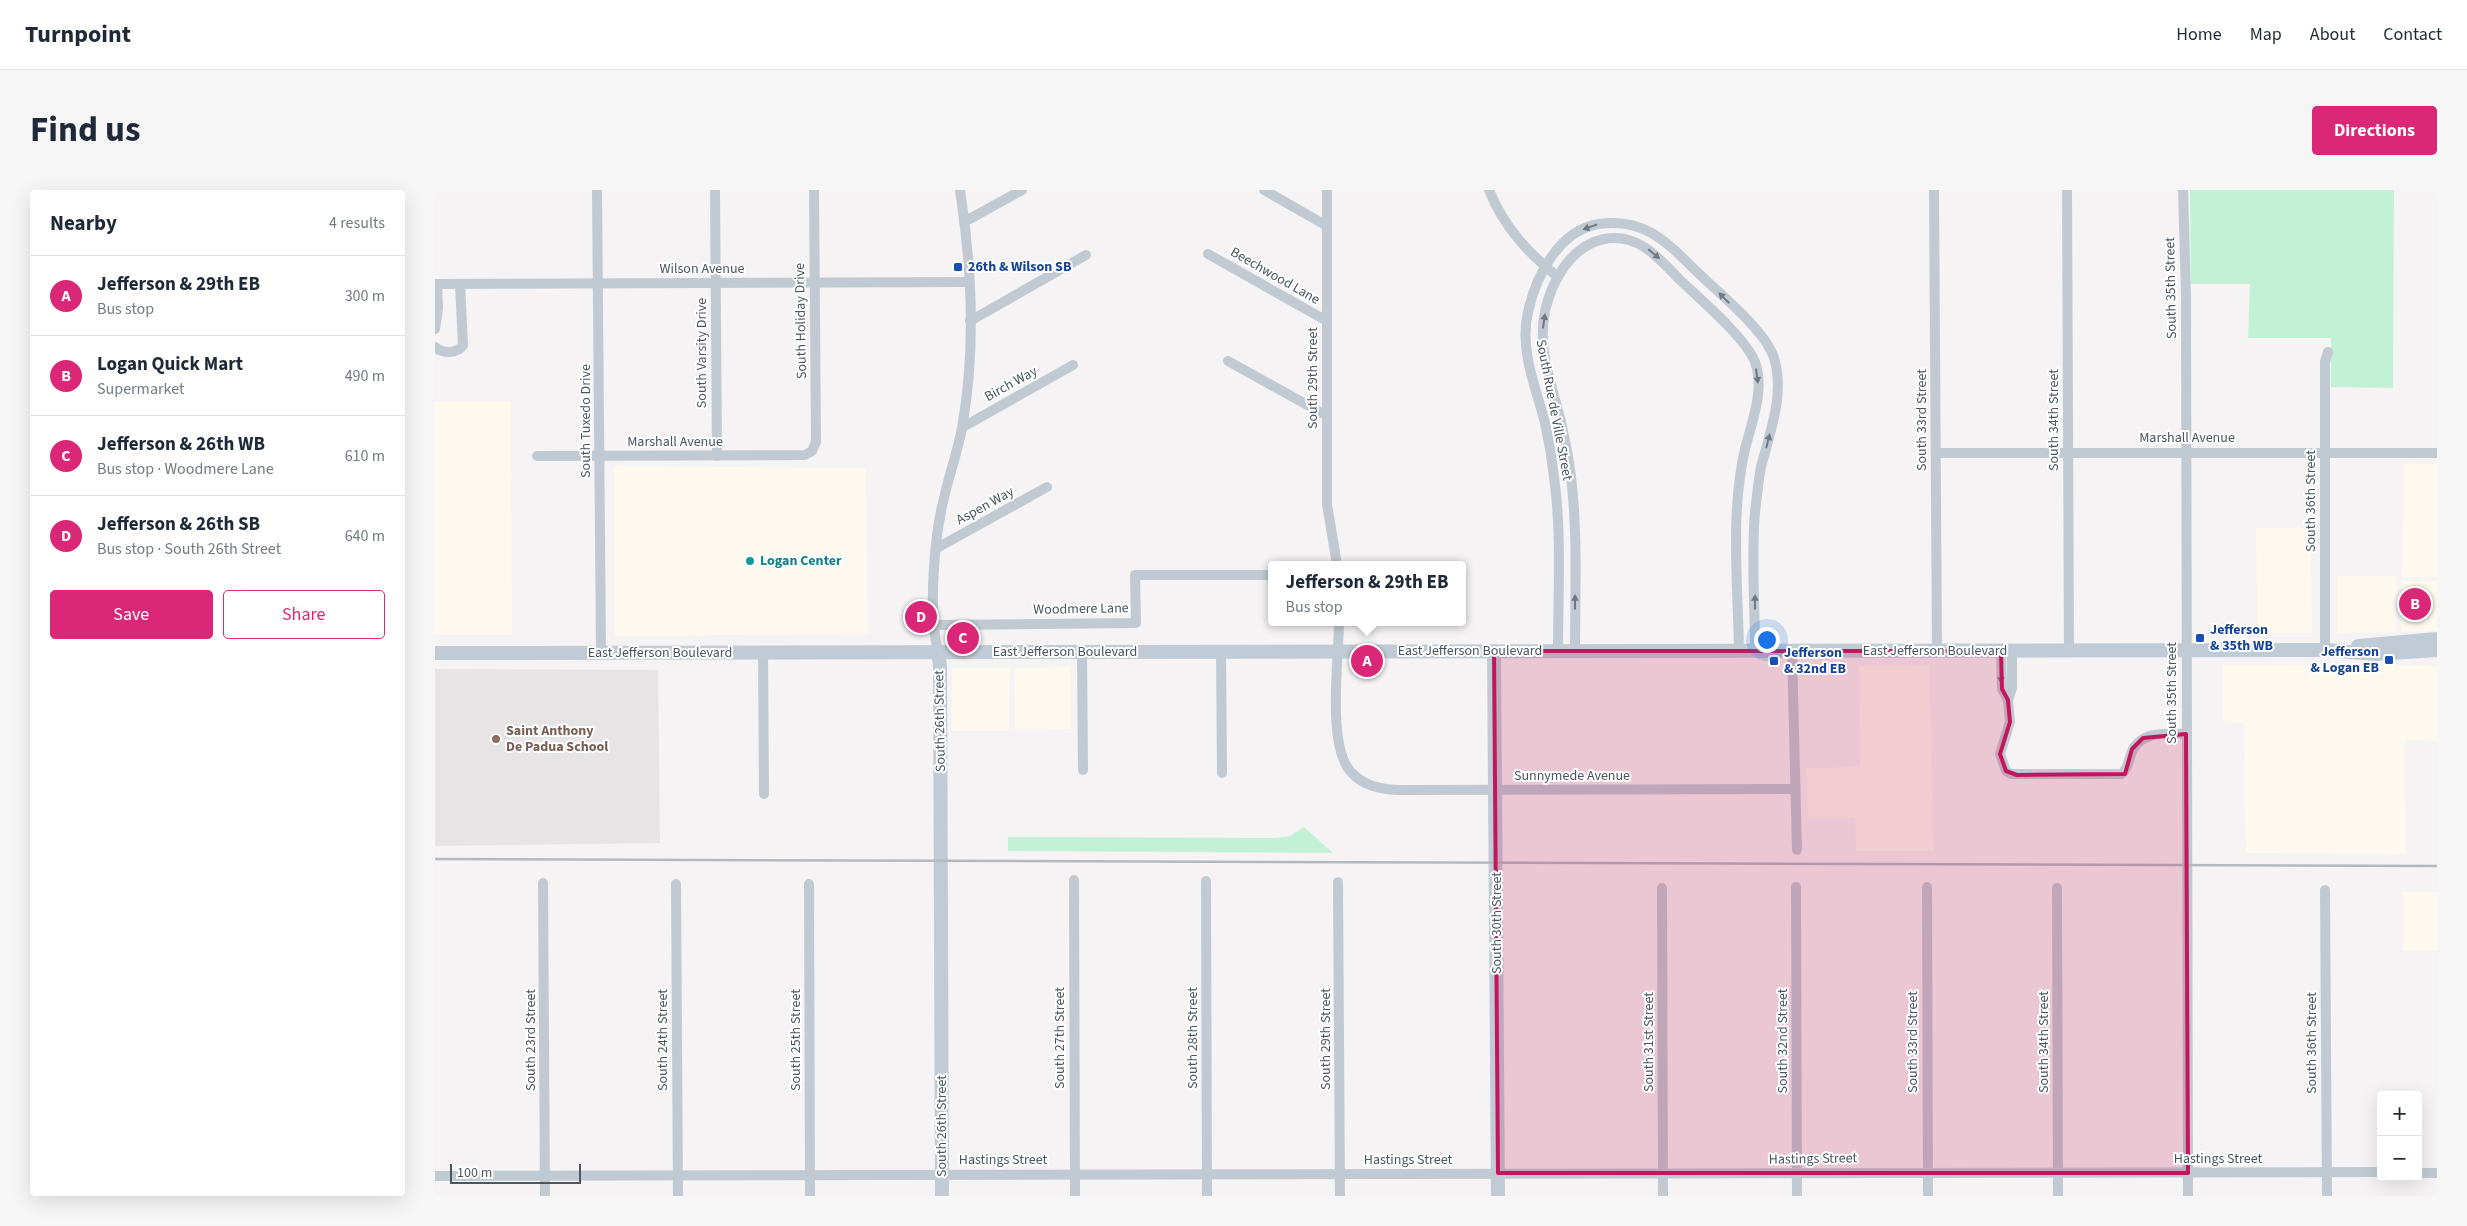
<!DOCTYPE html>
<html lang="en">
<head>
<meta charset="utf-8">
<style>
  :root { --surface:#fff; --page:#f6f6f7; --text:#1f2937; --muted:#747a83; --line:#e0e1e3; --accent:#db2777 }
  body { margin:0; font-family:"Source Sans 3",sans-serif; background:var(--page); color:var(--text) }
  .controls { position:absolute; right:15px; bottom:15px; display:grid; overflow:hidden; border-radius:5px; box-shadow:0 5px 20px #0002 }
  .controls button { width:45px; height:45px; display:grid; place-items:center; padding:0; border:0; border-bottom:1px solid var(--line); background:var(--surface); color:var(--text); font:25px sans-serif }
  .scale { position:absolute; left:15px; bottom:12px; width:131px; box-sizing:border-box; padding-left:5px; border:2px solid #4a5661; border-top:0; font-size:14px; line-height:18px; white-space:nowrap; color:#4a5661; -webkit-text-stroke:4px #fff; paint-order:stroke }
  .you { position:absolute; left:1331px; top:449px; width:18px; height:18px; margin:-12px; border:4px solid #fff; border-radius:50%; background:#1a73e8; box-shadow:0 0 0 8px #1a73e833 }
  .badge { display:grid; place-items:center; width:32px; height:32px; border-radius:50%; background:var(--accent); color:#fff; font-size:16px; font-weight:700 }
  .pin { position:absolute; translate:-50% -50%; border:2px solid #fff; box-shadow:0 1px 5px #0006 }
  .popup { position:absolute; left:833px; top:371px; width:198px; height:65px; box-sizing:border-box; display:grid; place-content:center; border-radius:5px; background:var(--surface); filter:drop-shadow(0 1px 4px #0005); font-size:16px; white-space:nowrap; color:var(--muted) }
  .popup b { font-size:19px; color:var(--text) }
  .popup::after { content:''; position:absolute; left:50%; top:100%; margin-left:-10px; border:10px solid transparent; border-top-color:var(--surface) }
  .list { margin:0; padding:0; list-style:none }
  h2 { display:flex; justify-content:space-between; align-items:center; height:65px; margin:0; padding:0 20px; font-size:21px }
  h2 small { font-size:16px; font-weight:400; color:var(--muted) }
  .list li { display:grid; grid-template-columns:32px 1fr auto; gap:15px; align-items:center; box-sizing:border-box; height:80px; padding:0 20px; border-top:1px solid var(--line) }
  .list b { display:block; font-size:19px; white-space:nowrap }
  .list p { margin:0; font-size:16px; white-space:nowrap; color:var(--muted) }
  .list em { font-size:16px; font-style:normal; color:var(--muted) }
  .actions { display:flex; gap:10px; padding:15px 20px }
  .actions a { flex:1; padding:11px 0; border:1px solid var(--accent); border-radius:5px; text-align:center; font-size:18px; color:var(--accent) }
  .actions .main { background:var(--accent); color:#fff }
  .map { position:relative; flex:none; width:2002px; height:1006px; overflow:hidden; border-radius:5px }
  header { display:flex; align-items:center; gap:30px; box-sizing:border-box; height:70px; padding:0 25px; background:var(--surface); border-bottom:1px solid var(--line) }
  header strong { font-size:24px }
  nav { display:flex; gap:28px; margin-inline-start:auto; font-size:18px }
  .intro { display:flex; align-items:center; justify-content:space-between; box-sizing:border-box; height:120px; padding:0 30px }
  h1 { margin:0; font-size:35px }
  .button { padding:12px 22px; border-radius:5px; background:var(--accent); color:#fff; font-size:18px; font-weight:700 }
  main { display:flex; gap:30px; padding:0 30px }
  aside { flex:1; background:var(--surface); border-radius:5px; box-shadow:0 5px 20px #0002 }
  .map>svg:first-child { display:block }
</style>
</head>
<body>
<header>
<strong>Turnpoint</strong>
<nav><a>Home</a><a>Map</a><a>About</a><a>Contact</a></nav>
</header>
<div class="intro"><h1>Find us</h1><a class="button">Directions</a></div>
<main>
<aside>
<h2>Nearby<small>4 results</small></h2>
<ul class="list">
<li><span class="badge">A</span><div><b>Jefferson &amp; 29th EB</b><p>Bus stop</p></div><em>300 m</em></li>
<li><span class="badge">B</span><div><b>Logan Quick Mart</b><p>Supermarket</p></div><em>490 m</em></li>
<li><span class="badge">C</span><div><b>Jefferson &amp; 26th WB</b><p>Bus stop · Woodmere Lane</p></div><em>610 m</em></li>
<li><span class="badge">D</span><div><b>Jefferson &amp; 26th SB</b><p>Bus stop · South 26th Street</p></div><em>640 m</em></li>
</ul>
<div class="actions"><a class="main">Save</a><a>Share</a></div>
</aside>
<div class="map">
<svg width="2002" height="1006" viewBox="0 0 2002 1006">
  <rect width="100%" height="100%" fill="#f5f3f3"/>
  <!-- commercial -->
  <g fill="#fdf9ef">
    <path d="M0,211H76L77,445H0Z"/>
    <path d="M1968,273L2002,274V387H1967Z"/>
    <path d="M179,276L431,278L432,444L180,446Z"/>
    <path d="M1821,338H1876L1877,443H1822Z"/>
    <path d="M1902,386H1962L1961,442L1902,443Z"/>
    <path d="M1967,391H2002V441L1966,442Z"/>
    <path d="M1494,475L1499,661H1421L1420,628H1373L1371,578L1425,577L1424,476Z"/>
    <path d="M1788,475L2002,476V551L1970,550L1971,664L1811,663L1809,533L1788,532Z"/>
    <path d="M636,477V539L580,540V478Z"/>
    <path d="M517,478H575L574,541H517Z"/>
    <rect x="1968" y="702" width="34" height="59"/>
  </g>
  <!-- education -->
  <path fill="#e6e4e5" d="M0,479L223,480L225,653L0,656Z"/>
  <!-- green -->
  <g fill="#c3f1d5">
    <path d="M1755,0H1959L1958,198L1896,197V148H1813L1815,94H1756Z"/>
    <path d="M869,637L898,663L573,661V647L841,648L855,646Z"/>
  </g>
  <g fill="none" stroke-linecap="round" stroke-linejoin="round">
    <!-- street -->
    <g stroke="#c1cad2" stroke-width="10">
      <path d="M162,0L166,463"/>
      <path d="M280,0L282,266"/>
      <path d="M829,0L892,36"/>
      <path d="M892,0V314L902,375"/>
      <path d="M1054,0C1069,37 1093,63 1123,87"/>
      <path d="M1499,0L1502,461"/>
      <path d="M1632,0L1634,461"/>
      <path d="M1748,0L1751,104L1753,1006"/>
      <path d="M529,32L587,0"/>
      <path d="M773,64L892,131"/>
      <path d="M0,94L534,92"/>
      <path d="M535,131L651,65"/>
      <path d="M0,139L3,118L2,94"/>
      <path d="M0,157C8,164 22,164 28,155L25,94"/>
      <path d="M793,171L892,226"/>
      <path d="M528,237L638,175"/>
      <path d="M1501,263H2002"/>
      <path d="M102,266L370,265L377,261L381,252L379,0"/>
      <path d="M502,358L612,297"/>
      <path d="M904,432C904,468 891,558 917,583C929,596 945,599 963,600L1360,599"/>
      <path d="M499,435L701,433L700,385H837"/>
      <path d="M1890,460V172L1893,162"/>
      <path d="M786,461L787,583"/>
      <path d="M1123,461C1123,403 1127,344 1119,287C1117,269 1114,251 1110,233C1101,197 1084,160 1093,122C1101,86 1124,40 1164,34C1207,28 1229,49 1258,78C1280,100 1327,137 1338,165C1351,201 1335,242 1326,277C1323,292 1322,307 1320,322C1316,367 1320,415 1320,461"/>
      <path d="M1140,461C1140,403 1143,345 1136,287C1134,269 1130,250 1126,232C1117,194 1102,161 1110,121C1117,90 1136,56 1169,49C1203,43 1223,67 1244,89C1265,109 1310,147 1320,172C1330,200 1317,231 1310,259C1295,324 1303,395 1304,461"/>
      <path d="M1357,461L1362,660"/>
      <path d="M1566,461L1567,499L1573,510"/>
      <path d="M1577,461V498L1573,510L1575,532L1565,564L1571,581L1576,584H1686C1692,580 1693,574 1695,567C1702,541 1728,543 1751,544"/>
      <path d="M503,462C493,421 499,345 510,304C515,282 523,260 527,238C541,160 537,78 525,0"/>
      <path d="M647,462L648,580"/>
      <path d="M328,463L329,604"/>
      <path d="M639,690L640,1006"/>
      <path d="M771,691L772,1006"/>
      <path d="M903,692L905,1006"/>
      <path d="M108,693L110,1006"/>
      <path d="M241,694L243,1006"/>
      <path d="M374,694L375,1006"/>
      <path d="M1361,697L1362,1006"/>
      <path d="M1492,697L1493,1006"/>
      <path d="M1227,698L1228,1006"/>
      <path d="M1622,698L1623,1006"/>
      <path d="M1890,700L1892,1006"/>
      <path d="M1983,983H2002"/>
      <path d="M0,986L1946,982"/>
    </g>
    <!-- secondary -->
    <g stroke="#c1cbd6" stroke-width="14">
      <path d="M1923,456L2002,449"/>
      <path d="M1059,461L1063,1006"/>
      <path d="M503,462L505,476L507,1006"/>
      <path d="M0,463L1890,460L1941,464L2002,460"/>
    </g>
    <!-- rail -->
    <path stroke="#b5b8bd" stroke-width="2.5" d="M0,669L2002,676"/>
  </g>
  <!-- one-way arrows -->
  <defs><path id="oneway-solid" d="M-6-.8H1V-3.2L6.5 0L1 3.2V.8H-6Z" transform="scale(1.25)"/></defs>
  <g fill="#6e7983">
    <use href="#oneway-solid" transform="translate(1155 37) rotate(161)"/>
    <use href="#oneway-solid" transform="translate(1219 64) rotate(40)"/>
    <use href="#oneway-solid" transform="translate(1289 108) rotate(-135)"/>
    <use href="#oneway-solid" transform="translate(1109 131) rotate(-82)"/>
    <use href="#oneway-solid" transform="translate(1322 186) rotate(82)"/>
    <use href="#oneway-solid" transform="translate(1333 251) rotate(-76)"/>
    <use href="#oneway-solid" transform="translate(1140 412) rotate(-90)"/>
    <use href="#oneway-solid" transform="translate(1320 412) rotate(-90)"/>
    <use href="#oneway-solid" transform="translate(1566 486) rotate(89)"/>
  </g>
  <!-- marked area -->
  <path fill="#c2185b" fill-opacity="0.2" stroke="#c2185b" stroke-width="4" stroke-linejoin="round" d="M1059,461H1566L1567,499L1573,510L1575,532L1565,564L1571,581L1582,585L1690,584L1697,559L1708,548L1751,544L1753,983H1063Z"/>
  <!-- markers -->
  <g fill="#1a4fb4" stroke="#fff" stroke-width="2">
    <rect x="518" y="72" width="10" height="10" rx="2.5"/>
    <rect x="1760" y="443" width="10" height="10" rx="2.5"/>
    <rect x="1949" y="465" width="10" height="10" rx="2.5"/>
    <rect x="1334" y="466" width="10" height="10" rx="2.5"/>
  </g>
  <circle fill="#0f9aa8" stroke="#fff" stroke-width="2" cx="315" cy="371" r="5"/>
  <circle fill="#8d6e63" stroke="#fff" stroke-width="2" cx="61" cy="549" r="5"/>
  <g text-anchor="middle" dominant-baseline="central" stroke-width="4" stroke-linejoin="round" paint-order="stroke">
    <!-- transit labels -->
    <g font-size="14" font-weight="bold" fill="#164399" stroke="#fff" text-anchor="start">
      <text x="533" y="77">26th &amp; Wilson SB</text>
      <text x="1775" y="440">Jefferson<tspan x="1775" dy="16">&amp; 35th WB</tspan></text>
      <text x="1944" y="462" text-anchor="end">Jefferson<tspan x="1944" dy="16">&amp; Logan EB</tspan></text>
      <text x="1349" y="463">Jefferson<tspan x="1349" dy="16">&amp; 32nd EB</tspan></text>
    </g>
    <!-- street labels -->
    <g font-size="14" fill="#4a5661" stroke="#fff">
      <text x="267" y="79">Wilson Avenue</text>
      <text transform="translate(840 86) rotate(30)">Beechwood Lane</text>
      <text transform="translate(1736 98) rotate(-91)">South 35th Street</text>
      <text transform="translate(366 131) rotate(-91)">South Holiday Drive</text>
      <text transform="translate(267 163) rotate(-90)">South Varsity Drive</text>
      <text transform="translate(878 188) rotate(-90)">South 29th Street</text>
      <text transform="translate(576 194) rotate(-29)">Birch Way</text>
      <text transform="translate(1119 220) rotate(79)">South Rue de Ville Street</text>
      <text transform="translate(1487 230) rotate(-90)">South 33rd Street</text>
      <text transform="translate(1619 230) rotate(-90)">South 34th Street</text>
      <text transform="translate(151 231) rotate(-90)">South Tuxedo Drive</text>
      <text x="1752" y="248">Marshall Avenue</text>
      <text x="240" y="252">Marshall Avenue</text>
      <text transform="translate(1876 311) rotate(-90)">South 36th Street</text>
      <text transform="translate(550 316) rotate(-29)">Aspen Way</text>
      <text transform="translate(646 419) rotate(-1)">Woodmere Lane</text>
      <text x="1035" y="461">East Jefferson Boulevard</text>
      <text x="1500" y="461">East Jefferson Boulevard</text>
      <text x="630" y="462">East Jefferson Boulevard</text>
      <text x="225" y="463">East Jefferson Boulevard</text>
      <text transform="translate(1737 503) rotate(-90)">South 35th Street</text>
      <text transform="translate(505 531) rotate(-91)">South 26th Street</text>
      <text x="1137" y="586">Sunnymede Avenue</text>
      <text transform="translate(1062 733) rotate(-90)">South 30th Street</text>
      <text transform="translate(625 848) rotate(-90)">South 27th Street</text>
      <text transform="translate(758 848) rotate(-90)">South 28th Street</text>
      <text transform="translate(891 849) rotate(-90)">South 29th Street</text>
      <text transform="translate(96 850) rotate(-90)">South 23rd Street</text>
      <text transform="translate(228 850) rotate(-90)">South 24th Street</text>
      <text transform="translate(361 850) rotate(-90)">South 25th Street</text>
      <text transform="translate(1348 851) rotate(-90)">South 32nd Street</text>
      <text transform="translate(1214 852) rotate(-90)">South 31st Street</text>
      <text transform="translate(1478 852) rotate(-90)">South 33rd Street</text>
      <text transform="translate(1609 852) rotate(-90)">South 34th Street</text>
      <text transform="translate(1877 853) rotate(-90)">South 36th Street</text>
      <text transform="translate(507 936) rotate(-90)">South 26th Street</text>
      <text transform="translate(1378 969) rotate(-1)">Hastings Street</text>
      <text x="1783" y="969">Hastings Street</text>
      <text x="568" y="970">Hastings Street</text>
      <text x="973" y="970">Hastings Street</text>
    </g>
    <!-- culture labels -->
    <g font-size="14" font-weight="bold" fill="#0d838f" stroke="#fff" text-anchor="start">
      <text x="325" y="371">Logan Center</text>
    </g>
    <!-- education labels -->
    <g font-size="14" font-weight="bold" fill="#785e54" stroke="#fff" text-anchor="start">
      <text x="71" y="541">Saint Anthony<tspan x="71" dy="16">De Padua School</tspan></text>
    </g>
  </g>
</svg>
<div class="controls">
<button>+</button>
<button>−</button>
</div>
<div class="scale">100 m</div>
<div class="you"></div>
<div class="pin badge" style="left:932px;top:471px">A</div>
<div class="popup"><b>Jefferson &amp; 29th EB</b>Bus stop</div>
<div class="pin badge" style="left:1980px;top:414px">B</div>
<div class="pin badge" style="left:528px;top:448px">C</div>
<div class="pin badge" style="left:486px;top:427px">D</div>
</div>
</main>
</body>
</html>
